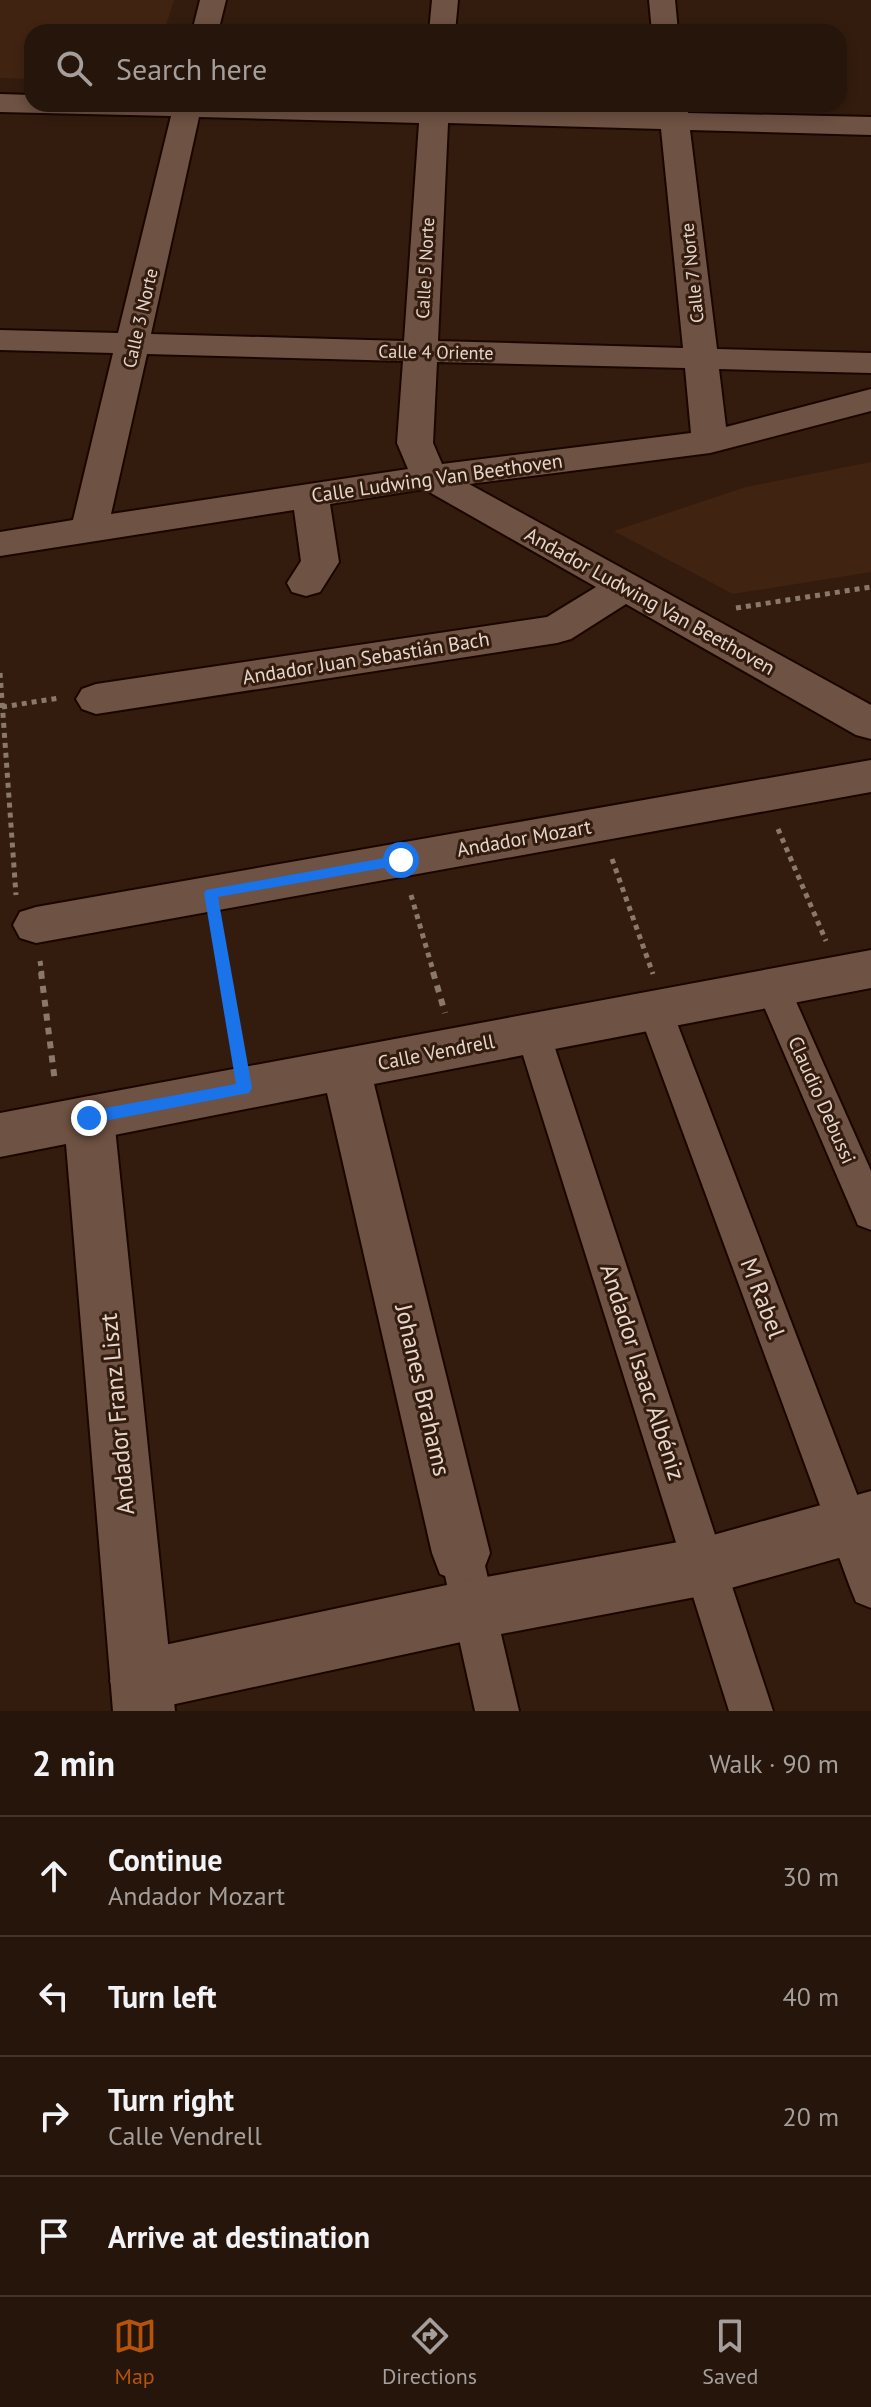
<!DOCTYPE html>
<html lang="en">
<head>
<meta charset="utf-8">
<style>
  :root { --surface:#26150a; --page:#322218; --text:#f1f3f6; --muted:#a49f9c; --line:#42342b; --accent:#b45309 }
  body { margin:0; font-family:"PT Sans",sans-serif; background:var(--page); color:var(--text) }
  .stop { position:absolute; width:24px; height:24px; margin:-18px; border:6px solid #1a73e8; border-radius:50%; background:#fff }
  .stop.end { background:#1a73e8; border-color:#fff; box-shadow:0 2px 8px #0008 }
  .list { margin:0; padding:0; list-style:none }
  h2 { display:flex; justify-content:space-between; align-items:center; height:104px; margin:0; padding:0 32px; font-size:34px }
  h2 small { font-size:26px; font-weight:400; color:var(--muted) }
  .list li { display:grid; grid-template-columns:52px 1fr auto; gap:24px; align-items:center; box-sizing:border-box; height:120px; padding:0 32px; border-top:2px solid var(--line) }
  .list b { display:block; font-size:30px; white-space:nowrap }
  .list p { margin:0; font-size:26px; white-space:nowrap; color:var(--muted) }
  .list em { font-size:26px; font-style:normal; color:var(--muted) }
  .icon { flex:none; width:44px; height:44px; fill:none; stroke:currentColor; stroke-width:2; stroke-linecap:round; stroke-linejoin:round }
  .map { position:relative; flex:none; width:871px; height:1711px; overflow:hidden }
  .search { position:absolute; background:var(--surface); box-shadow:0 4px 12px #0003; left:24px; right:24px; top:24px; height:88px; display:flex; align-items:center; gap:20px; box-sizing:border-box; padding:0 28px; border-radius:24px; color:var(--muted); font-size:30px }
  .sheet { height:584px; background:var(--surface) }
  nav { display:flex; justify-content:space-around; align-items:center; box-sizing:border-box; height:112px; border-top:2px solid var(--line); background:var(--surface); font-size:22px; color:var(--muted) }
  nav a { display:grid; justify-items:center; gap:4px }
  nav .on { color:var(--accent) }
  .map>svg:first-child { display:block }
</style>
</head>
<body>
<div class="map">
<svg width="871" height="1711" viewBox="0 0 871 1711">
  <rect width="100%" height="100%" fill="#331c0e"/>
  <!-- built -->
  <g fill="#412311">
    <path d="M0,0H174L164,32H32V79L0,78Z"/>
    <path d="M871,462V572L733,594L614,531L746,487Z"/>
  </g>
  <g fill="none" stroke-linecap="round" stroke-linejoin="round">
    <defs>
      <g id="pedestrian">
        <path d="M773,974L785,978L790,988L871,1171V1230L858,1225L756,988L761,978Z"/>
        <path d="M655,996L667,1000L672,1010L871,1531V1608L856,1602L850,1587L638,1010L643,1000Z"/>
        <path d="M533,1018L545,1023L550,1033L773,1711H729L516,1033L521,1023Z"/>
        <path d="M461,1532L476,1538L482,1553L519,1711H475L440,1553L446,1538Z"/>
      </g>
      <g id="minor">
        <path d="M200,0H226L218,32H192Z"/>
        <path d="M432,0H458L455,32H429Z"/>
        <path d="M649,0H675L678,32H652Z"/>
        <path d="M0,94L32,95V104H449L660,112L659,104H687L688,113L871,117V135L690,130L717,349L871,353V373L719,369L726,427L871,389V411L710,453L469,484L871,705V739L856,735L626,604L571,639L557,643L96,714L82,709L76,699L82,689L96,684L547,617L596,587L424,489L330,504L339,562L320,592L306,596L292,592L287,583L301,561L294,510L0,556V532L73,520L113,353L0,350V330L118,333L171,116L0,112ZM199,117L419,123L404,341L151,334ZM448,123L661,129L683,348L438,341ZM147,354L403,361L397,443L408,469L111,514ZM437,362L685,368L691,433L442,464L433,443Z"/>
        <path d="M871,760V792L36,943L20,938L13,925L20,912L36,907Z"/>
        <path d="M871,950V988L374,1084L490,1553L482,1574L461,1582L440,1574L432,1553L327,1093L89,1140L72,1133L64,1118L72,1103L89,1096Z"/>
        <path d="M871,1491V1549L706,1595L475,1639L143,1711L119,1703L110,1681L119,1659L141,1650L475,1579L706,1537Z"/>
      </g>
      <path id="tertiary" d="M89,1096L106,1103L114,1118L175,1711H113L66,1144L0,1157V1113Z"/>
    </defs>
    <!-- pedestrian casing -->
    <use href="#pedestrian" stroke="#1a0600" stroke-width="4"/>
    <!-- minor casing -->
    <use href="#minor" stroke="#1a0600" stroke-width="4"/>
    <!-- tertiary casing -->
    <use href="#tertiary" stroke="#1a0600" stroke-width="4"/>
    <!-- path-far1 -->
    <g stroke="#8b786c" stroke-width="5" stroke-dasharray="5 5" stroke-linecap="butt">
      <path d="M736,608L871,587"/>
      <path d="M0,673L16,895"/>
      <path d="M2,707L59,698"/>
      <path d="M778,829L826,941"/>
      <path d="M612,859L653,974"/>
      <path d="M411,895L434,974"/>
      <path d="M217,930L225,974"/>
      <path d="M40,961L42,974"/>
    </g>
    <!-- path -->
    <g stroke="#8b786c" stroke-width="6" stroke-dasharray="7 7" stroke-linecap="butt">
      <path d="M41,972L55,1082"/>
      <path d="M224,972L238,1050"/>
      <path d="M433,972L445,1013"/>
    </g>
    <!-- pedestrian -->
    <use href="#pedestrian" fill="#6e5243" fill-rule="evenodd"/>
    <!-- minor -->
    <use href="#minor" fill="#6e5243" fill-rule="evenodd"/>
    <!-- tertiary -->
    <use href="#tertiary" fill="#6e5243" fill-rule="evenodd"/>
  </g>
  <!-- route -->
  <path fill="#1a73e8" d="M401,855L408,860L401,865L218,897L252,1088L249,1093L89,1124L84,1122L82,1118L89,1111L236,1084L204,893L206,890Z"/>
  <g text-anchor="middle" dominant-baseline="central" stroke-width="6" stroke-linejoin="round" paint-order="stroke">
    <!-- far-street labels -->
    <g font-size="18" fill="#e6d6cd" stroke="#331c0e">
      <text transform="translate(425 268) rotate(-87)">Calle 5 Norte</text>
      <text transform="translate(692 273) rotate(-96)">Calle 7 Norte</text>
      <text transform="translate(140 318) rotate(-77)">Calle 3 Norte</text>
      <text transform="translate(436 352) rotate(1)">Calle 4 Oriente</text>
    </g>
    <!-- street labels -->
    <g font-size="20" fill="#e6d6cd" stroke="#331c0e">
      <text transform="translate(437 478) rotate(-8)">Calle Ludwing Van Beethoven</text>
      <text transform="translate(650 601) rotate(29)">Andador Ludwing Van Beethoven</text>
      <text transform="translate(366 658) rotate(-9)">Andador Juan Sebastián Bach</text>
      <text transform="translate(524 838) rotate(-10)">Andador Mozart</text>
      <text transform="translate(436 1052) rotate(-11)">Calle Vendrell</text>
      <text transform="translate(822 1100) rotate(66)">Claudio Debussi</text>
    </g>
    <!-- near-street labels -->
    <g font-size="24" fill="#e6d6cd" stroke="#331c0e">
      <text transform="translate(763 1298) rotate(69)">M Rabel</text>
      <text transform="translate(643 1372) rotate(72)">Andador Isaac Albéniz</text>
      <text transform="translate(423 1390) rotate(77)">Johanes Brahams</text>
      <text transform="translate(117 1414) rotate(-95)">Andador Franz Liszt</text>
    </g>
  </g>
</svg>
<div class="stop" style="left:401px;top:860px"></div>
<div class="stop end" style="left:89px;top:1118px"></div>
<div class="search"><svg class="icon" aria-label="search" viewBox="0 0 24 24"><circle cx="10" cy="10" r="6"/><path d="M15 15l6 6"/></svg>Search here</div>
</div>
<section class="sheet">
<h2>2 min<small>Walk · 90 m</small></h2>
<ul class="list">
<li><svg class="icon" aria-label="ahead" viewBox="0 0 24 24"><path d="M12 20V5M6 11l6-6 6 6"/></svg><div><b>Continue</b><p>Andador Mozart</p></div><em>30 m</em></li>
<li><svg class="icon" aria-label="left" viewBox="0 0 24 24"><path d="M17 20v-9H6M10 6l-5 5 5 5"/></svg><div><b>Turn left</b></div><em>40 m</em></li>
<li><svg class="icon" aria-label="right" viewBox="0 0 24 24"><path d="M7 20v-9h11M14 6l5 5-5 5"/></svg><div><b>Turn right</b><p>Calle Vendrell</p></div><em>20 m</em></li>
<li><svg class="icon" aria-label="arrive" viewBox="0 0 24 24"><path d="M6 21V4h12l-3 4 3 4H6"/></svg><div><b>Arrive at destination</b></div></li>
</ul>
</section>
<nav>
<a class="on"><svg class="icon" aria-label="map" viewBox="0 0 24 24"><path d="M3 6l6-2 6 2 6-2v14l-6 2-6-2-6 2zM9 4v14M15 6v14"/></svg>Map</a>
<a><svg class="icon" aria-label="directions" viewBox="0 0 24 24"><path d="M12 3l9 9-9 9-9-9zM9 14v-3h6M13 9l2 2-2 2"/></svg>Directions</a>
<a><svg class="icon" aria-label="saved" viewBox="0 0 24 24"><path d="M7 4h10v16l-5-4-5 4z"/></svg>Saved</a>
</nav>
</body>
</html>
